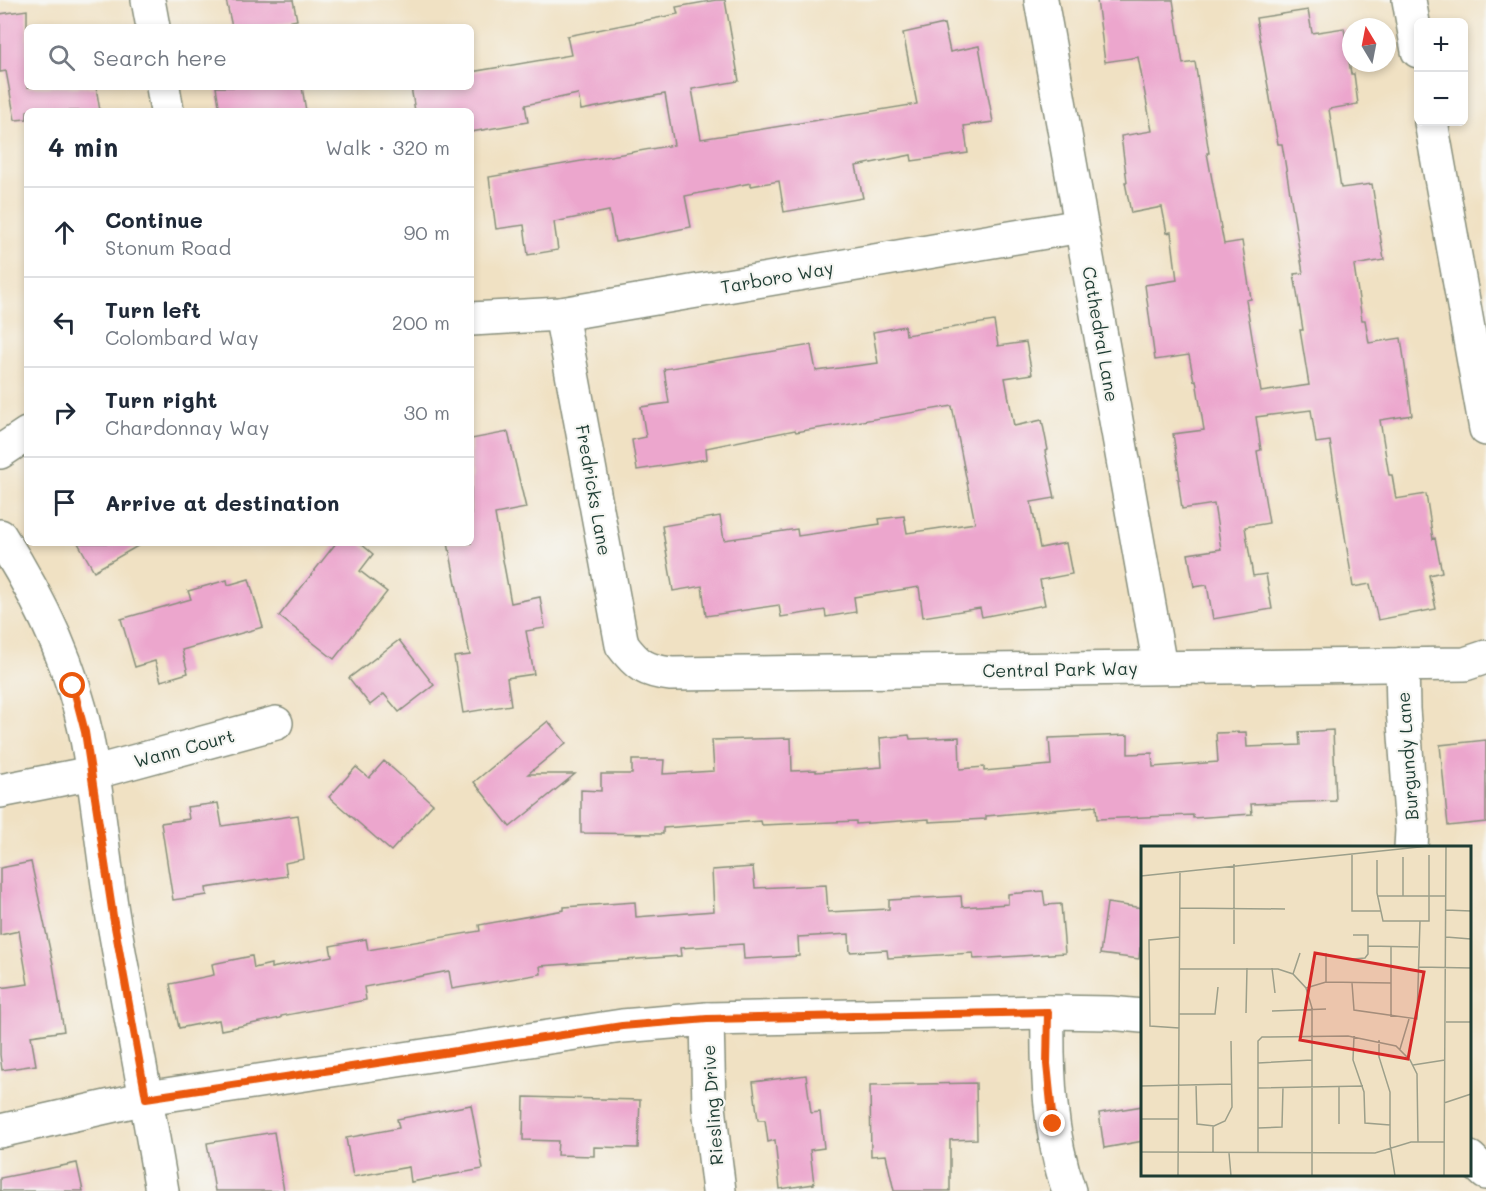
<!DOCTYPE html>
<html lang="en">
<head>
<meta charset="utf-8">
<style>
  :root { --surface:#fff; --page:#f6f6f7; --text:#1f2937; --muted:#747a83; --line:#e0e1e3 }
  body { margin:0; font-family:Mali,sans-serif; background:var(--page); color:var(--text) }
  .controls { position:absolute; right:18px; top:18px; display:grid; overflow:hidden; border-radius:9px; box-shadow:0 3px 9px #0003 }
  .controls button { width:54px; height:54px; display:grid; place-items:center; padding:0; border:0; border-bottom:2px solid var(--line); background:var(--surface); color:var(--text); font:30px sans-serif }
  .compass { position:absolute; left:1342px; top:18px; width:54px; height:54px; border-radius:50%; background:var(--surface); box-shadow:0 3px 9px #0003; rotate:350deg }
  .stop { position:absolute; width:18px; height:18px; margin:-14px; border:4px solid #ea580c; border-radius:50%; background:#fff }
  .stop.end { background:#ea580c; border-color:#fff; box-shadow:0 2px 6px #0008 }
  .list { margin:0; padding:0; list-style:none }
  h2 { display:flex; justify-content:space-between; align-items:center; height:78px; margin:0; padding:0 24px; font-size:26px }
  h2 small { font-size:20px; font-weight:400; color:var(--muted) }
  .list li { display:grid; grid-template-columns:39px 1fr auto; gap:18px; align-items:center; box-sizing:border-box; height:90px; padding:0 24px; border-top:2px solid var(--line) }
  .list b { display:block; font-size:22px; white-space:nowrap }
  .list p { margin:0; font-size:20px; white-space:nowrap; color:var(--muted) }
  .list em { font-size:20px; font-style:normal; color:var(--muted) }
  .icon { flex:none; width:33px; height:33px; fill:none; stroke:currentColor; stroke-width:2; stroke-linecap:round; stroke-linejoin:round }
  .map { position:relative; flex:none; width:1486px; height:1191px; overflow:hidden }
  .search { position:absolute; background:var(--surface); box-shadow:0 3px 9px #0003; left:24px; top:24px; width:450px; height:66px; display:flex; align-items:center; gap:15px; box-sizing:border-box; padding:0 21px; border-radius:9px; color:var(--muted); font-size:22px }
  .panel { position:absolute; background:var(--surface); box-shadow:0 3px 9px #0003; left:24px; top:108px; width:450px; height:438px; border-radius:9px }
  .map>svg:first-child { display:block }
</style>
</head>
<body>
<div class="map">
<svg width="1486" height="1191" viewBox="0 0 1486 1191">
  <rect width="100%" height="100%" fill="#f6f6f2"/>
  <filter id="ink" filterUnits="userSpaceOnUse"><feTurbulence type="fractalNoise" baseFrequency=".0167" numOctaves="2"/><feDisplacementMap in="SourceGraphic" scale="12" xChannelSelector="R" yChannelSelector="G"/><feConvolveMatrix kernelMatrix="1 2 1 2 8 2 1 2 1" color-interpolation-filters="sRGB"/></filter>
  <filter id="wash" filterUnits="userSpaceOnUse"><feTurbulence type="fractalNoise" baseFrequency=".008" numOctaves="4" result="noise"/><feDisplacementMap in="SourceGraphic" scale="24" xChannelSelector="R" yChannelSelector="G"/><feGaussianBlur stdDeviation="1.35" result="paint"/><feColorMatrix in="noise" values="0 0 0 0 0 0 0 0 0 0 0 0 0 0 0 0 0 1.4 0 .05"/><feComposite in="paint" operator="in"/></filter>
  <g filter="url(#wash)">
    <rect width="100%" height="100%" fill="#f0e1c3"/>
    <g id="blocks">
      <!-- building -->
      <g fill="#eca6cd">
        <path d="M226,0H293L297,20L265,27H232Z"/>
        <path d="M716,0H725L739,81L692,89L701,139L917,104L903,33L944,24L950,52L979,46L993,122L964,126L968,153L912,161L911,155L856,166L863,198L784,212L779,181L751,186V183L685,196L691,227L646,236L615,242L609,211L554,222L558,250L528,255L524,225L496,229L489,177L674,145L665,94L581,110L578,94L525,105L528,122L471,132V111H415L411,87H471V72L571,55L567,36L678,14L676,7Z"/>
        <path d="M1097,0H1173L1183,64L1195,62L1209,153H1207L1224,244L1242,241L1251,299L1246,300L1261,392L1309,385L1300,330H1303L1294,274L1303,273L1282,144H1278L1256,18L1308,10L1312,33L1344,28L1351,74H1354L1358,104L1329,109L1341,188L1372,184L1384,260L1354,265L1362,320H1365L1369,343L1401,338L1412,415L1380,420L1389,475H1392L1396,499L1426,494L1433,539L1435,538L1442,572L1429,575L1436,609L1378,620L1370,584L1353,587L1330,441L1316,443L1311,410L1256,417L1261,450L1257,451L1269,523L1245,527L1253,576L1266,574L1272,609L1213,619L1207,585L1194,587L1188,554L1221,549L1214,504L1182,509L1178,479H1180L1173,434L1204,430L1196,380L1194,381L1189,355L1155,360L1145,285L1177,280L1171,232L1167,233L1162,207L1131,213L1125,182H1127L1121,136L1152,131L1138,57L1105,62Z"/>
        <path d="M27,10V87H96L100,111H27V119L15,120L6,71L0,72V14Z"/>
        <path d="M216,87H302L306,111H220Z"/>
        <path d="M994,321L998,346L1026,342L1032,374L1005,378L1014,426L1042,420L1048,450L1045,451L1055,498L1031,502L1040,548L1066,543L1072,574L1040,580L1045,605L982,617L980,608L923,617L919,587L854,597L856,612L826,617L825,610L781,617L779,605L706,616L702,586L673,591L662,526L720,516L724,540L797,529L798,536L880,524L879,519L904,516L907,533L975,523L952,406L796,432L795,430L706,448L707,459L637,470L632,440L646,437L641,407L669,403L664,369L811,345L816,371L878,363L873,332L905,326L906,335Z"/>
        <path d="M508,432L526,508L495,514L503,560L511,603L540,597L545,628L526,631L534,674L507,678L511,705L463,713L454,657L470,655L448,543H471V439Z"/>
        <path d="M78,543H143L94,571Z"/>
        <path d="M336,543H360L373,554L360,571L387,592L334,659L279,616Z"/>
        <path d="M249,579L263,627L182,650L188,673L161,681L155,661L135,667L121,619L191,599L188,591L227,580L228,585Z"/>
        <path d="M399,640L434,685L399,712L384,694L370,705L349,678Z"/>
        <path d="M548,721L566,743L528,774H575L510,827L474,782Z"/>
        <path d="M1333,730L1336,801L1251,804L1252,814L1193,818V815L1097,819L1096,806L986,816V819L929,822V819L856,824V821L762,825L761,821L663,828V834L581,833V790L601,791V774H632V760H664L663,774L714,771L712,740L791,738L792,771L816,770V772L882,767L880,738L909,735L910,739L959,737L960,769L984,767V771L1051,765L1049,738L1128,735V754L1152,753L1153,767L1218,762L1216,733L1246,732L1247,747L1300,745L1299,732Z"/>
        <path d="M1486,740V822L1448,826L1440,745Z"/>
        <path d="M384,761L433,804L391,851L329,797L356,767L369,778Z"/>
        <path d="M218,803L222,826L298,815L304,859L285,863L287,876L206,888L207,895L173,900L161,823L189,819L187,807Z"/>
        <path d="M31,862L53,964L64,1031L31,1036L36,1065L2,1070L0,1055V988L28,984L19,931L0,935V868Z"/>
        <path d="M753,867L755,888L826,885L828,912L889,909V900L961,896L962,907L1008,904V894L1043,891L1045,905L1061,904L1065,953L974,959L973,953L888,958L887,950L850,952L849,934L798,937L799,956L744,959L743,944L680,948L681,956L540,966L541,974L452,989L449,971L364,987L366,1000L281,1016V1018L221,1030L219,1020L179,1028L170,984L214,975L212,964L252,956L254,968L271,964V968L332,956L330,946L366,939L368,950L480,931L479,925L564,910V907L635,902L636,917L714,911L712,870Z"/>
        <path d="M1107,903L1143,908V948H1140L1139,959L1100,954Z"/>
        <path d="M806,1075L811,1113L820,1112L824,1148L810,1150L814,1184L780,1189L775,1140L768,1142L765,1120H758L753,1082Z"/>
        <path d="M976,1083L977,1139L950,1140V1191H894L886,1155L871,1156L870,1085Z"/>
        <path d="M524,1097L640,1100L638,1148L594,1147V1156L557,1155L558,1141L523,1140Z"/>
        <path d="M471,1105L483,1169L411,1182L409,1167L353,1177L346,1138L399,1128L397,1119Z"/>
        <path d="M1143,1106V1141L1104,1148L1099,1113Z"/>
        <path d="M274,1132L284,1191H215L207,1143Z"/>
        <path d="M77,1163L83,1191H0V1178Z"/>
      </g>
    </g>
  </g>
  <g filter="url(#ink)">
    <use href="#blocks" fill-opacity="0" stroke="#888f7c" stroke-width="1.5"/>
    <g fill="none" stroke-linecap="round" stroke-linejoin="round">
      <defs>
        <g id="minor">
          <path d="M148,0L153,27"/>
          <path d="M1041,0L1160,667"/>
          <path d="M1409,0L1418,51"/>
          <path d="M163,87L167,111"/>
          <path d="M1431,122L1486,429"/>
          <path d="M561,314L622,645C637,665 645,671 671,674L1465,664L1486,657"/>
          <path d="M471,319L561,314L1081,226"/>
          <path d="M0,452L27,434"/>
          <path d="M0,536C39,597 71,662 86,734C98,795 103,857 113,918C129,1009 147,1100 162,1191"/>
          <path d="M1402,664L1403,709L1412,830L1411,848"/>
          <path d="M0,791L92,773L276,723"/>
          <path d="M1048,1012C1047,1071 1049,1134 1069,1191"/>
          <path d="M707,1019L709,1107L719,1191"/>
          <path d="M0,1131L146,1098L622,1026L707,1019L1048,1012L1110,1013L1142,1016"/>
          <path d="M1470,1158L1486,1173"/>
        </g>
      </defs>
      <!-- minor casing -->
      <use href="#minor" stroke="#888f7c" stroke-width="36"/>
      <!-- minor -->
      <use href="#minor" stroke="#fff" stroke-width="33"/>
    </g>
  </g>
  <g fill="none" stroke-linecap="round" stroke-linejoin="round" filter="url(#ink)">
    <!-- route -->
    <path stroke="#ea580c" stroke-width="8" d="M73,686L85,732L113,916L146,1098L622,1026L707,1019L1048,1012L1047,1064L1053,1124"/>
  </g>
  <g text-anchor="middle" dominant-baseline="central" stroke-width="4.5" stroke-linejoin="round" paint-order="stroke">
    <!-- street labels -->
    <g font-size="18" fill="#1f3d34" stroke="#f6f6f2">
      <text transform="translate(777 277) rotate(-10)">Tarboro Way</text>
      <text transform="translate(1101 334) rotate(80)">Cathedral Lane</text>
      <text transform="translate(594 490) rotate(80)">Fredricks Lane</text>
      <text transform="translate(1060 669) rotate(-1)">Central Park Way</text>
      <text transform="translate(184 748) rotate(-15)">Wann Court</text>
      <text transform="translate(1407 756) rotate(-94)">Burgundy Lane</text>
      <text transform="translate(712 1105) rotate(-94)">Riesling Drive</text>
    </g>
  </g>
  <!-- overview -->
  <g transform="translate(1141 846)">
    <rect width="330" height="330" fill="#f0e1c3"/>
    <path fill="none" stroke="#9c9f8a" stroke-width="1.5" d="M211,8V65H240M236,14V47L242,75H288V9M0,30L288,0M236,50H305M262,50V11M39,62L144,63M305,64L330,65M305,91L330,93M93,98V18M227,100L277,101M250,101V171M212,113L224,112L227,108V89H212M277,121L330,122M131,122L134,147M38,123H137L152,128L165,142L171,162V330M152,128L159,107M185,136V107M211,137L213,164L276,173L279,75M165,142L185,136L250,137M131,165L185,163M105,167L106,122M38,168H74L77,141M305,176H330M38,182L9,180L8,94L39,91M213,190L212,214L223,246L224,277L249,279M238,194V211L249,246V298L254,330M259,203L268,173M117,217L171,214M272,219L304,214M55,238L56,278L73,280L84,275L91,261L90,195M0,240L91,238M117,242L222,240M303,257L330,248M0,273H38M198,278V240M117,282L141,281L142,241M0,306L234,307L270,296H303M72,306V280M88,307L90,330M117,307V195L121,191L207,190L255,200L269,214L276,228L277,296M37,330L39,25M303,330L305,0"/>
    <path fill="#d62828" fill-opacity="0.15" stroke="#d62828" stroke-width="3" d="M174,107L283,126L267,213L159,194Z"/>
    <rect width="330" height="330" fill="none" stroke="#1f3d34" stroke-width="3"/>
  </g>
</svg>
<div class="controls">
<button>+</button>
<button>−</button>
</div>
<svg class="compass" viewBox="-18 -18 36 36"><path d="M0-13l5 13h-10z" fill="#e53935"/><path d="M0 13l5-13h-10z" fill="#747a83"/></svg>
<div class="stop" style="left:73px;top:686px"></div>
<div class="stop end" style="left:1053px;top:1124px"></div>
<div class="search"><svg class="icon" aria-label="search" viewBox="0 0 24 24"><circle cx="10" cy="10" r="6"/><path d="M15 15l6 6"/></svg>Search here</div>
<section class="panel">
<h2>4 min<small>Walk · 320 m</small></h2>
<ul class="list">
<li><svg class="icon" aria-label="ahead" viewBox="0 0 24 24"><path d="M12 20V5M6 11l6-6 6 6"/></svg><div><b>Continue</b><p>Stonum Road</p></div><em>90 m</em></li>
<li><svg class="icon" aria-label="left" viewBox="0 0 24 24"><path d="M17 20v-9H6M10 6l-5 5 5 5"/></svg><div><b>Turn left</b><p>Colombard Way</p></div><em>200 m</em></li>
<li><svg class="icon" aria-label="right" viewBox="0 0 24 24"><path d="M7 20v-9h11M14 6l5 5-5 5"/></svg><div><b>Turn right</b><p>Chardonnay Way</p></div><em>30 m</em></li>
<li><svg class="icon" aria-label="arrive" viewBox="0 0 24 24"><path d="M6 21V4h12l-3 4 3 4H6"/></svg><div><b>Arrive at destination</b></div></li>
</ul>
</section>
</div>
</body>
</html>
